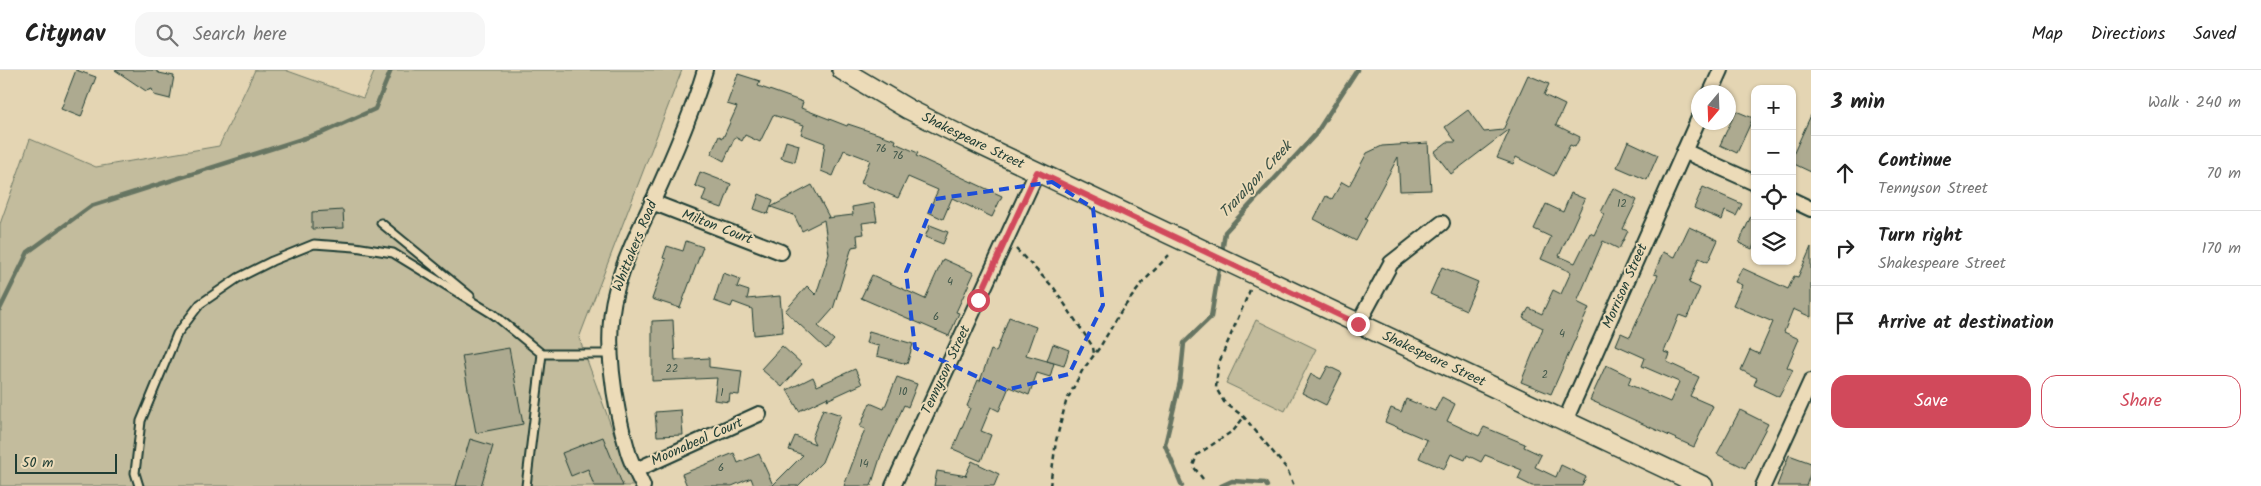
<!DOCTYPE html>
<html lang="en">
<head>
<meta charset="utf-8">
<style>
  :root { --surface:#fff; --page:#f6f6f6; --text:#222; --muted:#767676; --line:#e0e0e0; --accent:#d1495b }
  body { margin:0; font-family:Kalam,sans-serif; background:var(--page); color:var(--text) }
  .controls { position:absolute; right:15px; top:15px; display:grid; overflow:hidden; border-radius:10px; box-shadow:0 1px 4px #0004 }
  .controls button { width:45px; height:45px; display:grid; place-items:center; padding:0; border:0; border-bottom:1px solid var(--line); background:var(--surface); color:var(--text); font:25px sans-serif }
  .compass { position:absolute; left:1691px; top:15px; width:45px; height:45px; border-radius:50%; background:var(--surface); box-shadow:0 1px 4px #0004; rotate:199deg }
  .scale { position:absolute; left:15px; bottom:12px; width:102px; box-sizing:border-box; padding-left:5px; border:2px solid #1f3d34; border-top:0; font-size:14px; line-height:18px; white-space:nowrap; color:#1f3d34; -webkit-text-stroke:4px #ecdbb8; paint-order:stroke }
  .stop { position:absolute; width:15px; height:15px; margin:-11px; border:4px solid #d1495b; border-radius:50%; background:#fff }
  .stop.end { background:#d1495b; border-color:#fff; box-shadow:0 1px 5px #0008 }
  .list { margin:0; padding:0; list-style:none }
  h2 { display:flex; justify-content:space-between; align-items:center; height:65px; margin:0; padding:0 20px; font-size:21px }
  h2 small { font-size:16px; font-weight:400; color:var(--muted) }
  .list li { display:grid; grid-template-columns:32px 1fr auto; gap:15px; align-items:center; box-sizing:border-box; height:75px; padding:0 20px; border-top:1px solid var(--line) }
  .list b { display:block; font-size:19px; white-space:nowrap }
  .list p { margin:0; font-size:16px; white-space:nowrap; color:var(--muted) }
  .list em { font-size:16px; font-style:normal; color:var(--muted) }
  .actions { display:flex; gap:10px; padding:15px 20px }
  .actions a { flex:1; padding:11px 0; border:1px solid var(--accent); border-radius:15px; text-align:center; font-size:18px; color:var(--accent) }
  .actions .main { background:var(--accent); color:#fff }
  .icon { flex:none; width:28px; height:28px; fill:none; stroke:currentColor; stroke-width:2; stroke-linecap:round; stroke-linejoin:round }
  .map { position:relative; flex:none; width:1811px; height:416px; overflow:hidden }
  header { display:flex; align-items:center; gap:30px; box-sizing:border-box; height:70px; padding:0 25px; background:var(--surface); border-bottom:1px solid var(--line) }
  header strong { font-size:24px }
  nav { display:flex; gap:28px; margin-inline-start:auto; font-size:18px }
  .search { width:350px; height:45px; background:var(--page); display:flex; align-items:center; gap:12px; box-sizing:border-box; padding:0 18px; border-radius:15px; color:var(--muted); font-size:19px }
  main { display:flex }
  aside { flex:1; background:var(--surface) }
  .map>svg:first-child { display:block }
</style>
</head>
<body>
<header>
<strong>Citynav</strong>
<div class="search"><svg class="icon" aria-label="search" viewBox="0 0 24 24"><circle cx="10" cy="10" r="6"/><path d="M15 15l6 6"/></svg>Search here</div>
<nav><a>Map</a><a>Directions</a><a>Saved</a></nav>
</header>
<main>
<div class="map">
<svg width="1811" height="416" viewBox="0 0 1811 416">
  <rect width="100%" height="100%" fill="#e4d5b3"/>
  <filter id="ink" filterUnits="userSpaceOnUse"><feTurbulence type="fractalNoise" baseFrequency=".02" numOctaves="2"/><feDisplacementMap in="SourceGraphic" scale="10" xChannelSelector="R" yChannelSelector="G"/><feConvolveMatrix kernelMatrix="1 2 1 2 8 2 1 2 1" color-interpolation-filters="sRGB"/></filter>
  <g filter="url(#ink)">
    <!-- green -->
    <g fill="#c3bc9d" stroke="#717c68">
      <path d="M255,0H285L363,28L375,0H682L579,268L633,416H0V154L30,69L96,97L219,76Z"/>
      <path d="M1256,250L1316,279L1285,341L1226,313Z"/>
    </g>
    <g fill="none" stroke-linecap="round" stroke-linejoin="round">
      <!-- stream -->
      <g stroke="#667462" stroke-width="4.5">
        <path d="M1222,183L1225,162L1315,65L1357,0"/>
        <path d="M0,239L28,182L91,136L324,62L375,39L391,0"/>
        <path d="M1182,416L1165,375L1180,312L1184,273L1211,247L1220,193"/>
        <path d="M1221,416L1232,411L1265,413L1267,416"/>
      </g>
    </g>
    <!-- building -->
    <g fill="#adaa90" stroke="#1f3d34">
      <path d="M76,0L96,7L81,47L61,39Z"/>
      <path d="M115,0H155L159,3L174,6L170,29L154,25L152,19L146,21Z"/>
      <path d="M738,4L760,11L758,16L803,32L801,38L847,56L848,54L896,70L895,73L918,83L916,86L1002,126L992,147L952,128L943,149L928,142L938,120L908,107L898,128L861,113L870,90L844,80L833,106L821,101L825,73L801,64L804,55L773,45L760,72L745,65L742,71L735,67L724,91L711,84L719,66L723,68L737,37L727,34Z"/>
      <path d="M1528,5L1549,14L1544,25L1565,35L1556,55L1580,67L1575,77L1570,75L1554,106L1516,87L1513,94L1497,88L1510,59L1451,104L1434,82L1447,72H1456L1445,57L1468,40L1484,62L1503,60Z"/>
      <path d="M1736,41L1753,48L1737,83L1720,75Z"/>
      <path d="M1811,45V102L1792,93V87Z"/>
      <path d="M786,71L799,75L795,92L781,88Z"/>
      <path d="M1628,71L1658,85L1647,110L1617,97Z"/>
      <path d="M1428,73L1431,120L1400,121L1398,87L1365,149L1367,150L1356,171L1314,149L1326,126L1332,129L1342,112L1349,116L1367,83L1382,76Z"/>
      <path d="M700,102L731,114L722,138L702,131L706,120L695,116Z"/>
      <path d="M812,115L829,147L827,148L853,145L852,137L874,133L877,151L862,153L864,164L857,165L858,176L852,177L833,239L818,256L834,270L826,279L785,241L807,216L816,225L829,184L824,150L802,161L794,145L771,137Z"/>
      <path d="M1703,117L1742,134L1736,146L1725,141L1722,150L1694,138Z"/>
      <path d="M1613,118L1637,130L1623,159L1628,161L1619,179L1603,171L1594,192L1577,232L1589,238L1551,324L1521,312L1543,258L1523,248L1529,238L1542,244L1553,220L1561,224L1571,202L1541,189L1551,167L1534,159L1546,134L1563,142L1571,123L1585,129L1559,186L1575,193L1590,163L1594,165L1604,144L1601,142Z"/>
      <path d="M759,124L773,130L768,144L754,139Z"/>
      <path d="M1755,137V173L1752,179L1739,173Z"/>
      <path d="M343,140L344,158L312,159V142Z"/>
      <path d="M930,155L948,162L943,174L925,167Z"/>
      <path d="M1689,157L1718,170L1708,192L1699,188L1689,213L1700,218L1687,248L1679,245L1664,282L1670,284L1667,292L1699,307L1690,326L1713,336L1694,377L1590,330L1606,295L1631,307L1628,314L1670,332L1679,312L1642,296L1645,288L1616,275L1621,263L1630,267L1658,205L1654,204L1663,182L1675,187Z"/>
      <path d="M686,171L703,177L680,238L652,229L666,189L663,188L667,176L683,181Z"/>
      <path d="M1811,177V247L1793,239L1784,262L1799,269L1787,297L1793,300L1779,327L1754,315L1757,308L1741,300L1750,280L1759,284L1773,252L1733,235L1742,215L1735,212L1742,198L1788,219L1794,206L1798,207Z"/>
      <path d="M943,189L974,203L956,242L959,243L949,266L861,228L872,205L925,229Z"/>
      <path d="M1442,197L1478,212L1466,240L1430,224Z"/>
      <path d="M723,203L740,209L737,217L749,221L747,229L780,226L783,262L754,265L752,239L733,232L731,237L714,231Z"/>
      <path d="M1009,247L1036,257L1026,285L1054,293L1050,307L1037,303L1029,325L1009,317L999,341L991,337L981,361L991,365L981,391L953,379L970,338L967,336L978,310L980,311L991,280L996,282Z"/>
      <path d="M673,250L675,290L709,288V297L742,301L739,325L730,324L729,332L714,330L717,308L652,311V251Z"/>
      <path d="M869,261L913,274L907,294L877,286L879,276L866,273Z"/>
      <path d="M1053,274L1069,280L1064,296L1047,291Z"/>
      <path d="M782,276L802,294L782,317L761,299Z"/>
      <path d="M509,278L523,354L476,363L462,286Z"/>
      <path d="M1328,296L1342,303L1326,335L1302,323L1311,304L1321,309Z"/>
      <path d="M855,299L862,314L827,330L828,327L799,341L787,320L813,307L817,316Z"/>
      <path d="M897,307L917,314L908,337L904,335L881,385L871,416H844L865,359L860,357L870,333L884,339Z"/>
      <path d="M1442,327L1455,334L1447,351L1479,366L1484,357L1525,374L1524,377L1541,385L1535,397L1556,407L1561,395L1586,407L1582,416H1532L1518,409L1522,400L1485,385L1481,392L1467,385L1465,390L1451,384L1444,399L1419,388L1427,370L1385,352L1391,338L1401,342L1406,329L1435,341Z"/>
      <path d="M823,339L841,345L822,392L798,416H754L751,408L732,416H687L682,404L734,383L738,393L759,384L773,415L803,385L789,380L795,366L815,374L812,368Z"/>
      <path d="M681,340L683,365L657,366L655,342Z"/>
      <path d="M1740,340L1768,354L1745,398L1717,384Z"/>
      <path d="M603,367L623,416H594L588,399L571,406L562,383Z"/>
      <path d="M470,369L493,376L481,416H456Z"/>
      <path d="M1789,385L1811,393V402L1806,416H1777Z"/>
      <path d="M972,391L999,404L994,416H934L937,401L967,406H965Z"/>
    </g>
    <g fill="none" stroke-linecap="round" stroke-linejoin="round">
      <defs>
        <g id="lane">
          <path d="M381,153L470,226"/>
          <path d="M492,243L542,284H611"/>
          <path d="M139,416L135,403L141,351L177,264L200,234L238,208L272,191L314,174L355,177L393,183L496,246"/>
          <path d="M526,416L542,284"/>
        </g>
        <g id="street">
          <path d="M1711,22L1721,0"/>
          <path d="M1684,81L1755,113"/>
          <path d="M1792,130L1811,139"/>
          <path d="M652,132L781,182"/>
          <path d="M1358,254L1391,193L1442,153"/>
          <path d="M1565,351L1698,50"/>
          <path d="M636,400L759,344"/>
          <path d="M643,416C638,405 631,393 628,382C614,335 603,269 616,221C624,190 638,162 652,133C671,92 692,43 705,0"/>
          <path d="M893,416L1037,102"/>
          <path d="M1763,416L1811,311"/>
        </g>
        <g id="secondary">
          <path id="s1" d="M842,0L908,39L970,70L1703,416"/>
        </g>
      </defs>
      <!-- lane casing -->
      <use href="#lane" stroke="#1f3d34" stroke-width="11"/>
      <!-- street casing -->
      <use href="#street" stroke="#1f3d34" stroke-width="18"/>
      <!-- secondary casing -->
      <use href="#secondary" stroke="#1f3d34" stroke-width="22"/>
      <!-- path -->
      <g stroke="#1f3d34" stroke-width="2.5" stroke-dasharray="5 4" stroke-linecap="butt">
        <path d="M1016,179L1054,218L1093,277L1094,284"/>
        <path d="M1250,220L1218,295L1216,318L1224,332L1244,347L1287,399L1294,416"/>
        <path d="M1203,409L1193,396L1197,385L1234,360L1244,347"/>
        <path d="M1050,416L1056,371L1066,332L1082,301L1100,277L1121,241L1144,211L1171,183"/>
      </g>
      <!-- lane -->
      <use href="#lane" stroke="#ecdbb8" stroke-width="7"/>
      <!-- street -->
      <use href="#street" stroke="#ecdbb8" stroke-width="14"/>
      <!-- secondary -->
      <use href="#secondary" stroke="#ecdbb8" stroke-width="19"/>
    </g>
  </g>
  <g fill="none" stroke-linecap="round" stroke-linejoin="round" filter="url(#ink)">
    <!-- route -->
    <path stroke="#d1495b" stroke-width="6" d="M978,230L1037,102L1358,254"/>
  </g>
  <!-- marked area -->
  <path fill="none" stroke="#1d4ed8" stroke-width="4" stroke-dasharray="10 6" stroke-linejoin="round" d="M1052,112L1093,138L1103,235L1069,304L1006,320L915,278L906,202L935,129Z"/>
  <g text-anchor="middle" dominant-baseline="central" stroke-width="4" stroke-linejoin="round" paint-order="stroke">
    <!-- number labels -->
    <g font-size="11" fill="#42584b">
      <text x="881" y="79">76</text>
      <text x="898" y="86">76</text>
      <text x="1622" y="134">12</text>
      <text x="950" y="212">4</text>
      <text x="936" y="247">6</text>
      <text x="1562" y="264">4</text>
      <text x="672" y="299">22</text>
      <text x="1545" y="305">2</text>
      <text x="903" y="322">10</text>
      <text x="722" y="323">1</text>
      <text x="864" y="394">14</text>
      <text x="721" y="398">6</text>
    </g>
    <!-- street labels -->
    <g font-size="14" fill="#1f3d34" stroke="#ecdbb8">
      <text stroke="none"><textPath href="#s1" startOffset="149">Shakespeare Street</textPath></text>
      <text transform="translate(717 157) rotate(21)">Milton Court</text>
      <text transform="translate(635 176) rotate(-68)">Whittakers Road</text>
      <text transform="translate(1625 216) rotate(-66)">Morrison Street</text>
      <text stroke="none"><textPath href="#s1" startOffset="659">Shakespeare Street</textPath></text>
      <text transform="translate(946 300) rotate(-65)">Tennyson Street</text>
      <text transform="translate(697 372) rotate(-24)">Moonabeal Court</text>
    </g>
    <!-- water labels -->
    <g font-size="15" font-style="italic" fill="#374f43" stroke="#ecdbb8">
      <text transform="translate(1256 110) rotate(-47)">Traralgon Creek</text>
    </g>
  </g>
</svg>
<div class="controls">
<button>+</button>
<button>−</button>
<button><svg class="icon" aria-label="locate" viewBox="0 0 24 24"><circle cx="12" cy="12" r="6"/><path d="M12 2v4M12 18v4M2 12h4M18 12h4"/></svg></button>
<button><svg class="icon" aria-label="layers" viewBox="0 0 24 24"><path d="M12 4l9 5-9 5-9-5zM3 14l9 5 9-5"/></svg></button>
</div>
<svg class="compass" viewBox="-18 -18 36 36"><path d="M0-13l5 13h-10z" fill="#e53935"/><path d="M0 13l5-13h-10z" fill="#767676"/></svg>
<div class="scale">50 m</div>
<div class="stop" style="left:978px;top:230px"></div>
<div class="stop end" style="left:1358px;top:254px"></div>
</div>
<aside>
<h2>3 min<small>Walk · 240 m</small></h2>
<ul class="list">
<li><svg class="icon" aria-label="ahead" viewBox="0 0 24 24"><path d="M12 20V5M6 11l6-6 6 6"/></svg><div><b>Continue</b><p>Tennyson Street</p></div><em>70 m</em></li>
<li><svg class="icon" aria-label="right" viewBox="0 0 24 24"><path d="M7 20v-9h11M14 6l5 5-5 5"/></svg><div><b>Turn right</b><p>Shakespeare Street</p></div><em>170 m</em></li>
<li><svg class="icon" aria-label="arrive" viewBox="0 0 24 24"><path d="M6 21V4h12l-3 4 3 4H6"/></svg><div><b>Arrive at destination</b></div></li>
</ul>
<div class="actions"><a class="main">Save</a><a>Share</a></div>
</aside>
</main>
</body>
</html>
